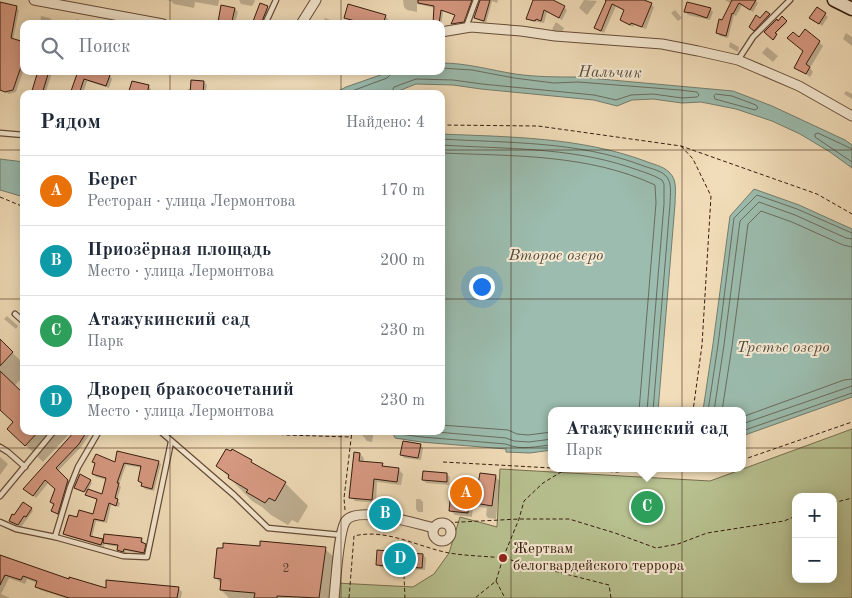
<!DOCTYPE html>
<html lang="ru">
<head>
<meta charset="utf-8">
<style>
  :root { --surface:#fff; --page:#f2f2f3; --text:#1f2937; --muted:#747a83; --line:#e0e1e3; --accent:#8f2418 }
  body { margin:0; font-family:"Old Standard TT",serif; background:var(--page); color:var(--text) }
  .controls { position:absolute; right:15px; bottom:15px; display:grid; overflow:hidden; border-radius:10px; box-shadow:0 2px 12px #0003 }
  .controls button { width:45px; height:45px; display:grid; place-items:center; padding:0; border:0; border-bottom:1px solid var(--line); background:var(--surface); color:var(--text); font:25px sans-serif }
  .you { position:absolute; left:481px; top:286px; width:18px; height:18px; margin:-12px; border:4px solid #fff; border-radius:50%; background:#1a73e8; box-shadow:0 0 0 8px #1a73e833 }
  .badge { display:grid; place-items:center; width:32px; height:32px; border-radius:50%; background:var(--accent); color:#fff; font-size:16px; font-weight:700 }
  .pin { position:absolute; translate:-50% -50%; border:2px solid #fff; box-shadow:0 1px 5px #0006 }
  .popup { position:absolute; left:548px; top:407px; width:198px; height:65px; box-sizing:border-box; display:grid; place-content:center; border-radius:10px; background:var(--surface); filter:drop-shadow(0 1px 4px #0005); font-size:16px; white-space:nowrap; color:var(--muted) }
  .popup b { font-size:19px; color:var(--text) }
  .popup::after { content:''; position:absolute; left:50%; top:100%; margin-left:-10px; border:10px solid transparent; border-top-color:var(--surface) }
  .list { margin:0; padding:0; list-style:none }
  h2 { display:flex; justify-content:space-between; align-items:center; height:65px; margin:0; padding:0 20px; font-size:21px }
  h2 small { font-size:16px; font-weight:400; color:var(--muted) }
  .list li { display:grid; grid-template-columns:32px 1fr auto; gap:15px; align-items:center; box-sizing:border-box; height:70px; padding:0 20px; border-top:1px solid var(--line) }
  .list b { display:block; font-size:19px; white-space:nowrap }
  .list p { margin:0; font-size:16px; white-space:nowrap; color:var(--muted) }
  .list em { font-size:16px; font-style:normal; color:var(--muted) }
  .icon { flex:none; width:28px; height:28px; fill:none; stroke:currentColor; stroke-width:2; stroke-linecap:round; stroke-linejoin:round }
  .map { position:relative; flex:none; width:852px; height:598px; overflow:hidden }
  .search { position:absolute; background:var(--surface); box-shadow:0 2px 12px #0003; left:20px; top:20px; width:425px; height:55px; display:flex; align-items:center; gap:12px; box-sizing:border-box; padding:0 18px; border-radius:10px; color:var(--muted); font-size:19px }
  .panel { position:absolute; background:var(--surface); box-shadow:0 2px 12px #0003; left:20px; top:90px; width:425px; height:345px; border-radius:10px }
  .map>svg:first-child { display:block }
</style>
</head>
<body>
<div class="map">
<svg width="852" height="598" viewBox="0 0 852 598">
  <rect width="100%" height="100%" fill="#f1ddb9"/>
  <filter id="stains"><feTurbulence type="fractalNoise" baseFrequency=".004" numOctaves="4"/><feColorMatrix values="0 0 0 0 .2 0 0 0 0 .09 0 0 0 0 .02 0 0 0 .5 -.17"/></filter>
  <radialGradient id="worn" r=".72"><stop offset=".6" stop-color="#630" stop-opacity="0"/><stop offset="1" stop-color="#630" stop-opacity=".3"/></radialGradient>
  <!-- green -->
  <path fill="#b8c190" stroke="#786e4e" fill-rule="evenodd" d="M852,429V598H334L336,583L413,587L434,574L449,553L460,517L497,527L500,469L710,481ZM796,497H833V579H796Z"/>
  <!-- water -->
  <g fill="#9bbcae" stroke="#737c6e">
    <path d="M441,63C467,63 490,70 515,74C536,77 557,77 578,77L733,91L772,106L845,140L852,145V168L830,152L800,134L772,121L736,109L701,102L682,103L653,99L632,100L617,106L594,100L481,89L453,85L416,84L391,94H333L346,87L392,71H441Z"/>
    <path d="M441,134C510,137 580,137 645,161C652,164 663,166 669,172C678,180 675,193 675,204L658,411H552V450L530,453L506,452V449L421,442L395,438L392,431H441Z"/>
    <path d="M0,159L24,162V197L0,190Z"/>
    <path d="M754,189L799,205L852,229V397L742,436V411L703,410L713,344L730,216Z"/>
  </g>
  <!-- shadow -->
  <g fill="#0003">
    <path d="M166,0H219L218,6L195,2L194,8L174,4L171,1Z"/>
    <path d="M239,0H254L255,1L252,6L241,4Z"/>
    <path d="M403,0H445L441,26V24H434L435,8L417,4V12L407,10L404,7Z"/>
    <path d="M455,0H477L466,24L455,26L453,24L455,16L450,12Z"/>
    <path d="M481,0H498L497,3L492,1L486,23L478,20L475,17Z"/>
    <path d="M534,0H542L564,7L567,10L562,20L547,12L544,23L531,21L528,18Z"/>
    <path d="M584,0L597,1L587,15L579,8Z"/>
    <path d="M608,0H645L644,1L651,4L654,7L646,29L634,25L633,27L625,23L621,20L625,11L616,6L604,33L599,31L596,28Z"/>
    <path d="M725,0H755L758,3L753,12L742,5L736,16L734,15L728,38L720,36L717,33L732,4Z"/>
    <path d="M0,3L16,7L19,10L13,40L24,43V69L16,92L9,94L0,88Z"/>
    <path d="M267,7L270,10L264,24H254Z"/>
    <path d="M817,8L828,17L822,26L814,20Z"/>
    <path d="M235,9L238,12L235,23L221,24L219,22Z"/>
    <path d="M710,9L713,12L710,20L688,15L686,12Z"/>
    <path d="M675,10L682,18L678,21L671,13Z"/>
    <path d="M766,13L771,18L757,32L753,30Z"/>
    <path d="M41,16L49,18L52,20L51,24H40Z"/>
    <path d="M385,16L388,19L386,24H354L355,22L349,20L346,18Z"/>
    <path d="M325,18L336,22L338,24H323Z"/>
    <path d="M782,18L787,23L775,34L777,36L774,40L765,32Z"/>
    <path d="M76,19L91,23V20L107,24H75Z"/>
    <path d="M556,22L564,28L562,32L555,31L552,29Z"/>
    <path d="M846,33L852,37V46L843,39Z"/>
    <path d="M799,38L819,42L823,46L810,68L813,72L810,77L796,67L804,52Z"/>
    <path d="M730,42L739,47L738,52L729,47Z"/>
    <path d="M767,47L778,56L773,62L762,53Z"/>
    <path d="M39,71H54L53,73H52L45,94H32Z"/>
    <path d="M79,71L98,72L110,76L112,79L109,88L87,81L83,94H72Z"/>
    <path d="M279,71H287V74L280,73Z"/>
    <path d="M192,81L204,82L207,85L206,90H216L219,94H187L188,89H191Z"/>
    <path d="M148,86L151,89L150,94H130Z"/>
    <path d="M846,91L852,94V99L844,94Z"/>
    <path d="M7,316L18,326L16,329L4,319Z"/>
    <path d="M0,341L24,364V376L14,386L24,431H72L43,462L9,429L15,423L0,409Z"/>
    <path d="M86,431L90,434L81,447L58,471L71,484L60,516L52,511L54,504L51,502L56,489L49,482L36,498L28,491Z"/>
    <path d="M374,431L372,442L367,441L360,432Z"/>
    <path d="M420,445L423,448L421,460L404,458L402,455Z"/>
    <path d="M233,451L285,483L308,506L298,523L292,520L288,525L271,515L262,507L252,501L218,466Z"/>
    <path d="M118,452L158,462L161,464L154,491L145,489L139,481L142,468L126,465L119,485L121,487L117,500L120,503L119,507L111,505L107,523L96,521L92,538L104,542L141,539L144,542L143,544L148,548L146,555L126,551L125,554L118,550L119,547L107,545L105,543L104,547L67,536L65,534L77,519L94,516L103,501L76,487L90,481L92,483L88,490L103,496L107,480L96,477L93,474L116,464Z"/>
    <path d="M360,454L364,458L363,463L382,465L385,467L399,470L403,474L401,485L377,482L376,503L355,501L351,497Z"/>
    <path d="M0,457L8,464L0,475Z"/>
    <path d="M447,474L450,477L449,485L426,483L423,480Z"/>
    <path d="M495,476L500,481L496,519L488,518L486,515L487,508L473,506L472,517L455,515L450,510L473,495L479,485Z"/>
    <path d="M416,499H420L423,502V512H418L416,509Z"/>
    <path d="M31,509L33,511L21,527L10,521L15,517Z"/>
    <path d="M261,547L325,549L335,558L330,598H229L221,590V584L215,577Z"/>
    <path d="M423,555L426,558L425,570L410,569L408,576L401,572L400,569L380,567L377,564Z"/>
    <path d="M0,557L70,580L107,589L178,588L182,592L181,598H65L40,590L36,586L37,583L27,579L25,584L9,578L1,594L10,598H0Z"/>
  </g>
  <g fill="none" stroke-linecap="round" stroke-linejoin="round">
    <!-- shore -->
    <g stroke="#696c5e" stroke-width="1">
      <path d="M344,94L387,78L390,75V71"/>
      <path d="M391,94L394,87L416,79L453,80L482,84L594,95L616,100L631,95L653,94L682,98L697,97L699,95L697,92L680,90L578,82L554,83L514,78L472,70L441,68"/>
      <path d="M716,94L732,96L756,105L758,108L755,110L715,99L714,96Z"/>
      <path d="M441,139C508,143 577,141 641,165C648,168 660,170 665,175C673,182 670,195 670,204L653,411"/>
      <path d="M441,145C504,149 569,147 629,167C640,171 652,174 662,180L664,184V204L647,411"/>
      <path d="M852,149L818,133L815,134V137L852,162"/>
      <path d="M441,153C513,156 589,154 655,185L656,203L639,411"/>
      <path d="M708,411L718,345L734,218L757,195L797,209L852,233"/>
      <path d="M714,411L724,345L740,221L759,202L795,215L846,238L852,239"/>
      <path d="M722,411L732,346L748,224L761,211L792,222L843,245L852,247"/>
      <path d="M742,417L844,380L852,379"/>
      <path d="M742,424L852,386"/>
      <path d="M441,425L508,430L517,434L528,435L552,432"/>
      <path d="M397,431L399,434L422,437L506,444C521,451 536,446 552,445"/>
      <path d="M425,431L506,438L514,441L529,442L552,439"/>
      <path d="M742,431L852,393"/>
    </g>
  </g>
  <!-- building -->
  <g fill="#d89a83" stroke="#371c0d">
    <path d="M418,0H472L464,22L451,24L455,15L441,10L439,24H433L434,6L418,3Z"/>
    <path d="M480,0H490L484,21L474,18Z"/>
    <path d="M533,0H553L565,6L559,18L544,10L541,21L536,19L535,21L526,19Z"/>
    <path d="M605,0H644L652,3L642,27L631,23L630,25L620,20L624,10L612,4L601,31L594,28L606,1Z"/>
    <path d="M732,0H756L750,10L739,3L733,14L732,13L726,36L716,33L719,19L722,20Z"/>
    <path d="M0,2L17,6L11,38L24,42V58L13,90L5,92L0,90Z"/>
    <path d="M687,2L711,8L707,18L692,13L684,12Z"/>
    <path d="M260,3L268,6L261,24H252Z"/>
    <path d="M348,4L386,15L383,24H366L344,18Z"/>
    <path d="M221,5L235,8L232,21H230V24L218,22Z"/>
    <path d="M817,7L826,13L819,24L809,18Z"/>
    <path d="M766,11L770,14L754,31L749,27L756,15L760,18Z"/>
    <path d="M782,16L787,21L775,33L777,34L773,40L764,32L777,19L778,21Z"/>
    <path d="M805,29L820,41L806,64L810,67L806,74L794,68L803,51L787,38L793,32L799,37Z"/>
    <path d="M38,71H49L42,94H31Z"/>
    <path d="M78,71H99L110,75L106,86L84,79L79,94H70Z"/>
    <path d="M191,80L204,81L203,94H190Z"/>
    <path d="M132,81L149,85L147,94H128Z"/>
    <path d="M0,339L13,352L0,366Z"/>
    <path d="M0,371L24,394V431H39L25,446L7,429L13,422L0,410Z"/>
    <path d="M75,431H87L79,444L56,468L68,480L58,514L51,511L54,504L50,502L55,489L45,480L33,496L23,489Z"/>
    <path d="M403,441L421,444L418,458L400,455Z"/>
    <path d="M226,449L231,451L232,449L252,460L251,462L286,482L275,501L269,498L265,503L246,492L248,490L228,478L229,475L216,466Z"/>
    <path d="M117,451L159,461L152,489L141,486L142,483L138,481L141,466L124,463L117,483H119L115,498L118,499L116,506L109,503L104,521L94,519L90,536L103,539L101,545L63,534L69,515L77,517L79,510L93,514L97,499L85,495L88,489L102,494L106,478L92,474L95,463L92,462L96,454L115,462Z"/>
    <path d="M354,452L360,453L359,461L383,463L382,466L399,468L397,482L374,479L372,500L349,498Z"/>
    <path d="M423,471L447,473V482L422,480Z"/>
    <path d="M480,473L496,475L492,506L469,502L468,513L449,511L451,491L472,494L473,487H475L476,483L478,484Z"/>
    <path d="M80,474L91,480L84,492L74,488Z"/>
    <path d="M23,502L32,508L26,517L24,516L18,525L9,521L12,514L14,515Z"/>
    <path d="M104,534L142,538L141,542L146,544L144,553L124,549L123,552L117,550L118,545L103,543Z"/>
    <path d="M260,541L326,547L319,598L277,596V598H254L255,593L220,590L221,579L214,578L217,548H223V543L260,546Z"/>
    <path d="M377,550L423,554L422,568L407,567V572L404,575L398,572L399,567L376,565Z"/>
    <path d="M0,555L69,579V577L106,588V580L179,587L177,598H69L35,587L37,581L23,576L21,580L5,575L0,585Z"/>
  </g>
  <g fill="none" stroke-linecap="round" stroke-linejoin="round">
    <defs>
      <g id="lane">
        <path d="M265,24L276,0"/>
        <path d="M466,27L476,0"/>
        <path d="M738,60L753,37L790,0"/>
        <path d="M0,133L24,135"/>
        <path d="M15,314L24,322"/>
        <path d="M160,431L234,495L268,528L341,535"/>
        <path d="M0,447L8,452L25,467"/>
        <path d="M0,496L54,431"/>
        <path d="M0,522L16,529L55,537L70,487L78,467L99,431"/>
        <path d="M55,537L123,556L147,557L171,442"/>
      </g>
      <g id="street">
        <path d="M34,0L163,24"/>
        <path d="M301,24L316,0"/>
        <path d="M441,32L471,27L521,31L555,36L662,44L698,51L738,60L799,86L852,116"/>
        <circle cx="442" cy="532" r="9"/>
        <path d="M334,598C336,581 338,536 345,522C355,504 417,524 434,528"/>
      </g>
      <path id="secondary" d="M834,0L852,9"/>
    </defs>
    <!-- lane casing -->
    <use href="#lane" stroke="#664c38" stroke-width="7"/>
    <!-- street casing -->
    <use href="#street" stroke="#664c38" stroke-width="11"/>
    <!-- secondary casing -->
    <use href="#secondary" stroke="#371c0d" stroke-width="15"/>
    <!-- path -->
    <g stroke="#371c0d" stroke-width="1" stroke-dasharray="4 2.5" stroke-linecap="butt">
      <path d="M441,125L538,126L681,146L817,194L852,214"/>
      <path d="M681,146L693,159L711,196L702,345L693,411"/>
      <path d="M0,197L24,207"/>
      <path d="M254,431L285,435L351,437"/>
      <path d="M742,460L852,422"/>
      <path d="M443,462L552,468"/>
      <path d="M555,468L565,469"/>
      <path d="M833,503L852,498"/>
      <path d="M345,510L344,498L352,431"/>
      <path d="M442,523L519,519H569L615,533L656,548L678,544L707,533L784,521L796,516"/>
      <path d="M404,575L405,598"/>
      <path d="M496,581L505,598"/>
      <path d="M349,598L354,536C386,528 418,547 449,553C467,556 485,556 503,558L496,581L475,598"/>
      <path d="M611,598L609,585L503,558L519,519L524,501L543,483L566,469L617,472L660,468"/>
    </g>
    <!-- lane -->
    <use href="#lane" stroke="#f6e9d2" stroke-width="4.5"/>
    <!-- street -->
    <use href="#street" stroke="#f6e9d2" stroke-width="9"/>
    <!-- secondary -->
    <use href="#secondary" stroke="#f6e9d2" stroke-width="12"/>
  </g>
  <!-- grid -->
  <path fill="none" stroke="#371c0d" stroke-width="1" stroke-opacity="0.55" d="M170,0V24M341,0V24M511,0V598M682,0V598M170,71V94M341,71V94M0,150H24M441,150H852M0,299H24M441,299H852M170,431V598M341,431V598M0,448H852"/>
  <!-- markers -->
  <circle fill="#8f2418" stroke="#f6e9d2" stroke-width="2" cx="503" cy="558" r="5"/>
  <g text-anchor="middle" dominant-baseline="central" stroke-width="4" stroke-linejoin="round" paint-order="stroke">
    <!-- number labels -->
    <g font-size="12" fill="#5f3c2a">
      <text x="286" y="569">2</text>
    </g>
    <!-- poi labels -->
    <g font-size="15" fill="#371c0d" stroke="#f6e9d2" text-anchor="start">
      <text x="513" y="549">Жертвам<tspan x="513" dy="17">белогвардейского террора</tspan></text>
    </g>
    <!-- water labels -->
    <g font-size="16" font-style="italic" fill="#554c3d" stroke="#f6e9d2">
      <text transform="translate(610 73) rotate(1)">Нальчик</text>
      <text x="556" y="256">Второе озеро</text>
      <text x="783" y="348">Третье озеро</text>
    </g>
  </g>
  <rect width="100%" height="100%" filter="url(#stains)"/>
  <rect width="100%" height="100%" fill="url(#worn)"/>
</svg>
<div class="controls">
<button>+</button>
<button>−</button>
</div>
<div class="you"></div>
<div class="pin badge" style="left:466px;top:493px;background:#e8710a">A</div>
<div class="pin badge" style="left:385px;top:514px;background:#0f9aa8">B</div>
<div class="pin badge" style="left:647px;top:507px;background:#2e9e5b">C</div>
<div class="popup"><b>Атажукинский сад</b>Парк</div>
<div class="pin badge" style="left:400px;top:559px;background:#0f9aa8">D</div>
<div class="search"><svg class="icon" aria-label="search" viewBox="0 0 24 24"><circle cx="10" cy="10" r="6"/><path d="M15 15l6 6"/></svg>Поиск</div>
<section class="panel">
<h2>Рядом<small>Найдено: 4</small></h2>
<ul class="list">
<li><span class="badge" style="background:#e8710a">A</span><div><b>Берег</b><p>Ресторан · улица Лермонтова</p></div><em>170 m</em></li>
<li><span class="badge" style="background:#0f9aa8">B</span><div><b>Приозёрная площадь</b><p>Место · улица Лермонтова</p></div><em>200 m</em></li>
<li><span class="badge" style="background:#2e9e5b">C</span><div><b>Атажукинский сад</b><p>Парк</p></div><em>230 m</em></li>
<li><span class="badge" style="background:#0f9aa8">D</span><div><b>Дворец бракосочетаний</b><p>Место · улица Лермонтова</p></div><em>230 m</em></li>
</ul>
</section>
</div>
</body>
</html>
